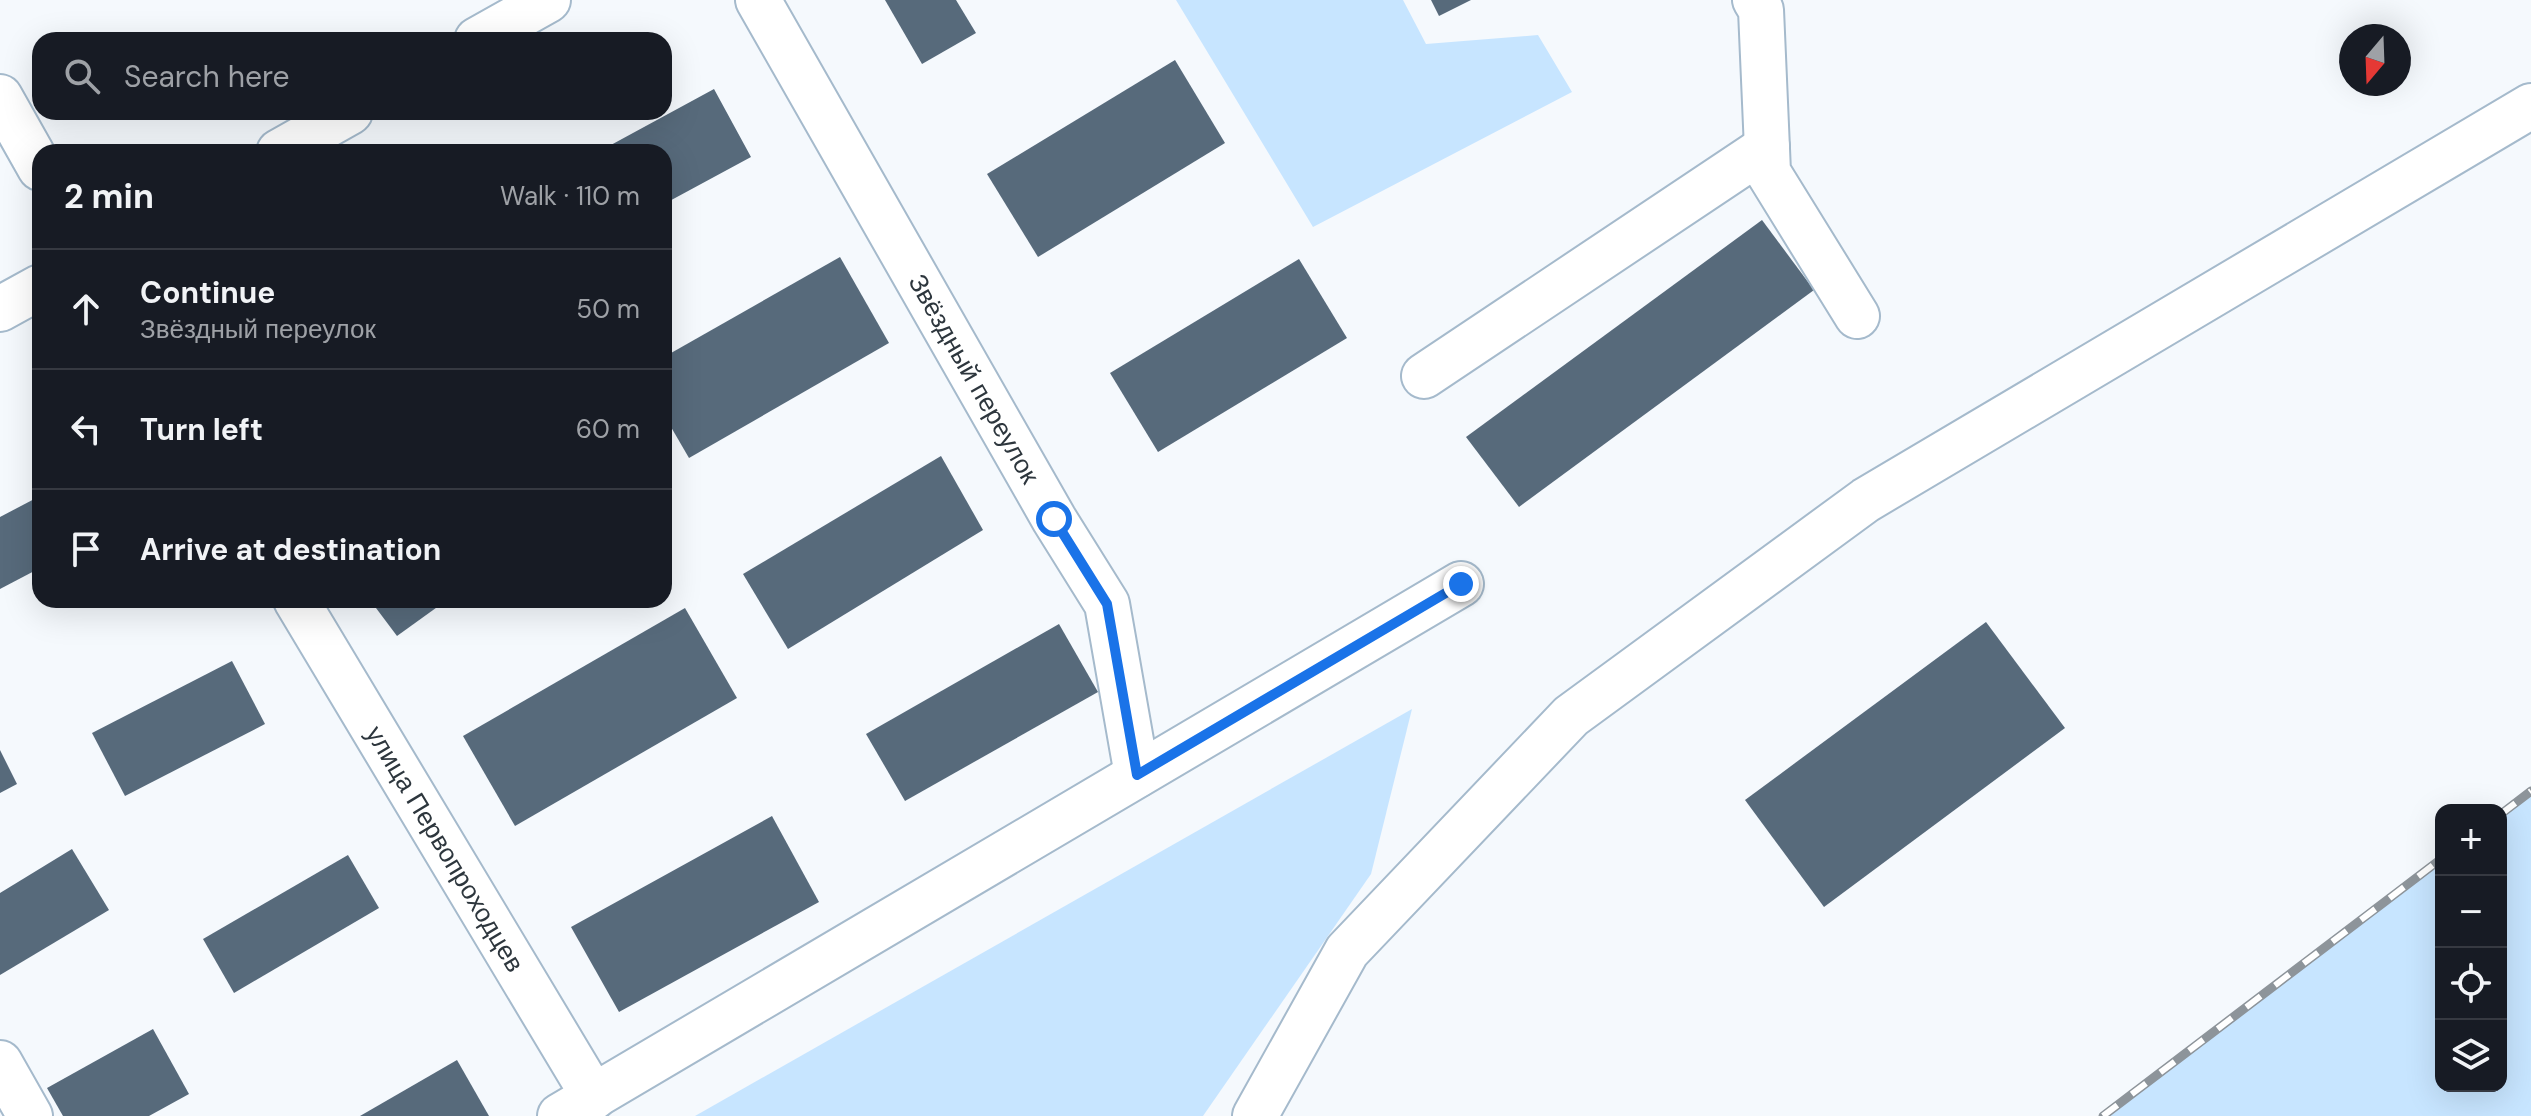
<!DOCTYPE html>
<html lang="en">
<head>
<meta charset="utf-8">
<style>
  :root { --surface:#171b24; --page:#20242c; --text:#f1f3f6; --muted:#9ea1a6; --line:#363941 }
  body { margin:0; font-family:"DM Sans",sans-serif; background:var(--page); color:var(--text) }
  .controls { position:absolute; right:24px; bottom:24px; display:grid; overflow:hidden; border-radius:16px; box-shadow:0 8px 32px #0002 }
  .controls button { width:72px; height:72px; display:grid; place-items:center; padding:0; border:0; border-bottom:2px solid var(--line); background:var(--surface); color:var(--text); font:40px sans-serif }
  .compass { position:absolute; left:2339px; top:24px; width:72px; height:72px; border-radius:50%; background:var(--surface); box-shadow:0 8px 32px #0002; rotate:199deg }
  .stop { position:absolute; width:24px; height:24px; margin:-18px; border:6px solid #1a73e8; border-radius:50%; background:#fff }
  .stop.end { background:#1a73e8; border-color:#fff; box-shadow:0 2px 8px #0008 }
  .list { margin:0; padding:0; list-style:none }
  h2 { display:flex; justify-content:space-between; align-items:center; height:104px; margin:0; padding:0 32px; font-size:34px }
  h2 small { font-size:26px; font-weight:400; color:var(--muted) }
  .list li { display:grid; grid-template-columns:52px 1fr auto; gap:24px; align-items:center; box-sizing:border-box; height:120px; padding:0 32px; border-top:2px solid var(--line) }
  .list b { display:block; font-size:30px; white-space:nowrap }
  .list p { margin:0; font-size:26px; white-space:nowrap; color:var(--muted) }
  .list em { font-size:26px; font-style:normal; color:var(--muted) }
  .icon { flex:none; width:44px; height:44px; fill:none; stroke:currentColor; stroke-width:2; stroke-linecap:round; stroke-linejoin:round }
  .map { position:relative; flex:none; width:2531px; height:1116px; overflow:hidden }
  .search { position:absolute; background:var(--surface); box-shadow:0 8px 32px #0002; left:32px; top:32px; width:640px; height:88px; display:flex; align-items:center; gap:20px; box-sizing:border-box; padding:0 28px; border-radius:24px; color:var(--muted); font-size:30px }
  .panel { position:absolute; background:var(--surface); box-shadow:0 8px 32px #0002; left:32px; top:144px; width:640px; height:464px; border-radius:24px }
  .map>svg:first-child { display:block }
</style>
</head>
<body>
<div class="map">
<svg width="2531" height="1116" viewBox="0 0 2531 1116">
  <rect width="100%" height="100%" fill="#f5f9fd"/>
  <!-- green -->
  <g fill="#c7e5ff">
    <path d="M1176,0H1403L1426,44L1538,35L1572,92L1313,227Z"/>
    <path d="M1412,709L1371,874L1203,1116H695Z"/>
    <path d="M2531,791V1116H2103L2441,859V1086H2501V814Z"/>
  </g>
  <!-- building -->
  <g fill="#576a7b">
    <path d="M885,0H956L976,33L922,64Z"/>
    <path d="M1431,0H1471L1439,16Z"/>
    <path d="M1175,60L1225,143L1038,257L987,174Z"/>
    <path d="M714,89L751,157L664,204V152H598Z"/>
    <path d="M1762,220L1814,290L1519,507L1466,437Z"/>
    <path d="M840,257L889,343L689,458L664,415V357Z"/>
    <path d="M1299,259L1347,338L1158,452L1110,373Z"/>
    <path d="M941,456L983,530L788,649L743,574Z"/>
    <path d="M40,496V568L0,589V517Z"/>
    <path d="M370,600H447L397,636Z"/>
    <path d="M685,608L737,698L515,826L463,736Z"/>
    <path d="M1986,622L2065,728L1824,907L1745,800Z"/>
    <path d="M1059,624L1098,692L905,801L866,734Z"/>
    <path d="M232,661L265,724L125,796L92,733Z"/>
    <path d="M0,750L17,784L0,793Z"/>
    <path d="M772,816L819,902L619,1012L571,927Z"/>
    <path d="M72,849L109,910L0,975V893Z"/>
    <path d="M348,855L379,908L234,993L203,939Z"/>
    <path d="M153,1029L189,1094L149,1116H63L47,1088Z"/>
    <path d="M457,1060L489,1116H360Z"/>
  </g>
  <g fill="none" stroke-linecap="round" stroke-linejoin="round">
    <defs>
      <g id="minor">
        <path id="s1" d="M758,0L1054,519L1107,604L1137,775"/>
        <path d="M1755,0L1761,10L1768,172L1857,316"/>
        <path d="M477,40L548,0"/>
        <path d="M0,97L40,168"/>
        <path d="M279,152L350,112"/>
        <path d="M0,309L40,287"/>
        <path d="M1424,376L1767,147"/>
        <path id="s2" d="M296,600L594,1097"/>
        <path d="M0,1063L30,1116"/>
        <path d="M560,1116L1461,584"/>
        <path d="M1255,1116L1347,951L1571,716L1866,500L2531,106"/>
      </g>
    </defs>
    <!-- minor casing -->
    <use href="#minor" stroke="#a5bacc" stroke-width="48"/>
    <!-- minor -->
    <use href="#minor" stroke="#fff" stroke-width="44"/>
    <defs>
      <g id="rail">
        <path d="M2501,814L2531,791"/>
        <path d="M2103,1116L2441,859"/>
      </g>
    </defs>
    <!-- rail casing -->
    <use href="#rail" stroke="#8d949a" stroke-width="9"/>
    <!-- rail -->
    <use href="#rail" stroke="#fff" stroke-width="6" stroke-dasharray="18" stroke-linecap="butt"/>
  </g>
  <g fill="none" stroke-linecap="round" stroke-linejoin="round">
    <!-- route -->
    <path stroke="#1a73e8" stroke-width="10" d="M1054,519L1107,604L1137,775L1461,584"/>
  </g>
  <g text-anchor="middle" dominant-baseline="central" stroke-width="8" stroke-linejoin="round" paint-order="stroke">
    <!-- street labels -->
    <g font-size="26" fill="#2d363d" stroke="#fff">
      <text stroke="none"><textPath href="#s1" startOffset="436">Звёздный переулок</textPath></text>
      <text stroke="none"><textPath href="#s2" startOffset="290">улица Первопроходцев</textPath></text>
    </g>
  </g>
</svg>
<div class="controls">
<button>+</button>
<button>−</button>
<button><svg class="icon" aria-label="locate" viewBox="0 0 24 24"><circle cx="12" cy="12" r="6"/><path d="M12 2v4M12 18v4M2 12h4M18 12h4"/></svg></button>
<button><svg class="icon" aria-label="layers" viewBox="0 0 24 24"><path d="M12 4l9 5-9 5-9-5zM3 14l9 5 9-5"/></svg></button>
</div>
<svg class="compass" viewBox="-18 -18 36 36"><path d="M0-13l5 13h-10z" fill="#e53935"/><path d="M0 13l5-13h-10z" fill="#9ea1a6"/></svg>
<div class="stop" style="left:1054px;top:519px"></div>
<div class="stop end" style="left:1461px;top:584px"></div>
<div class="search"><svg class="icon" aria-label="search" viewBox="0 0 24 24"><circle cx="10" cy="10" r="6"/><path d="M15 15l6 6"/></svg>Search here</div>
<section class="panel">
<h2>2 min<small>Walk · 110 m</small></h2>
<ul class="list">
<li><svg class="icon" aria-label="ahead" viewBox="0 0 24 24"><path d="M12 20V5M6 11l6-6 6 6"/></svg><div><b>Continue</b><p>Звёздный переулок</p></div><em>50 m</em></li>
<li><svg class="icon" aria-label="left" viewBox="0 0 24 24"><path d="M17 20v-9H6M10 6l-5 5 5 5"/></svg><div><b>Turn left</b></div><em>60 m</em></li>
<li><svg class="icon" aria-label="arrive" viewBox="0 0 24 24"><path d="M6 21V4h12l-3 4 3 4H6"/></svg><div><b>Arrive at destination</b></div></li>
</ul>
</section>
</div>
</body>
</html>
